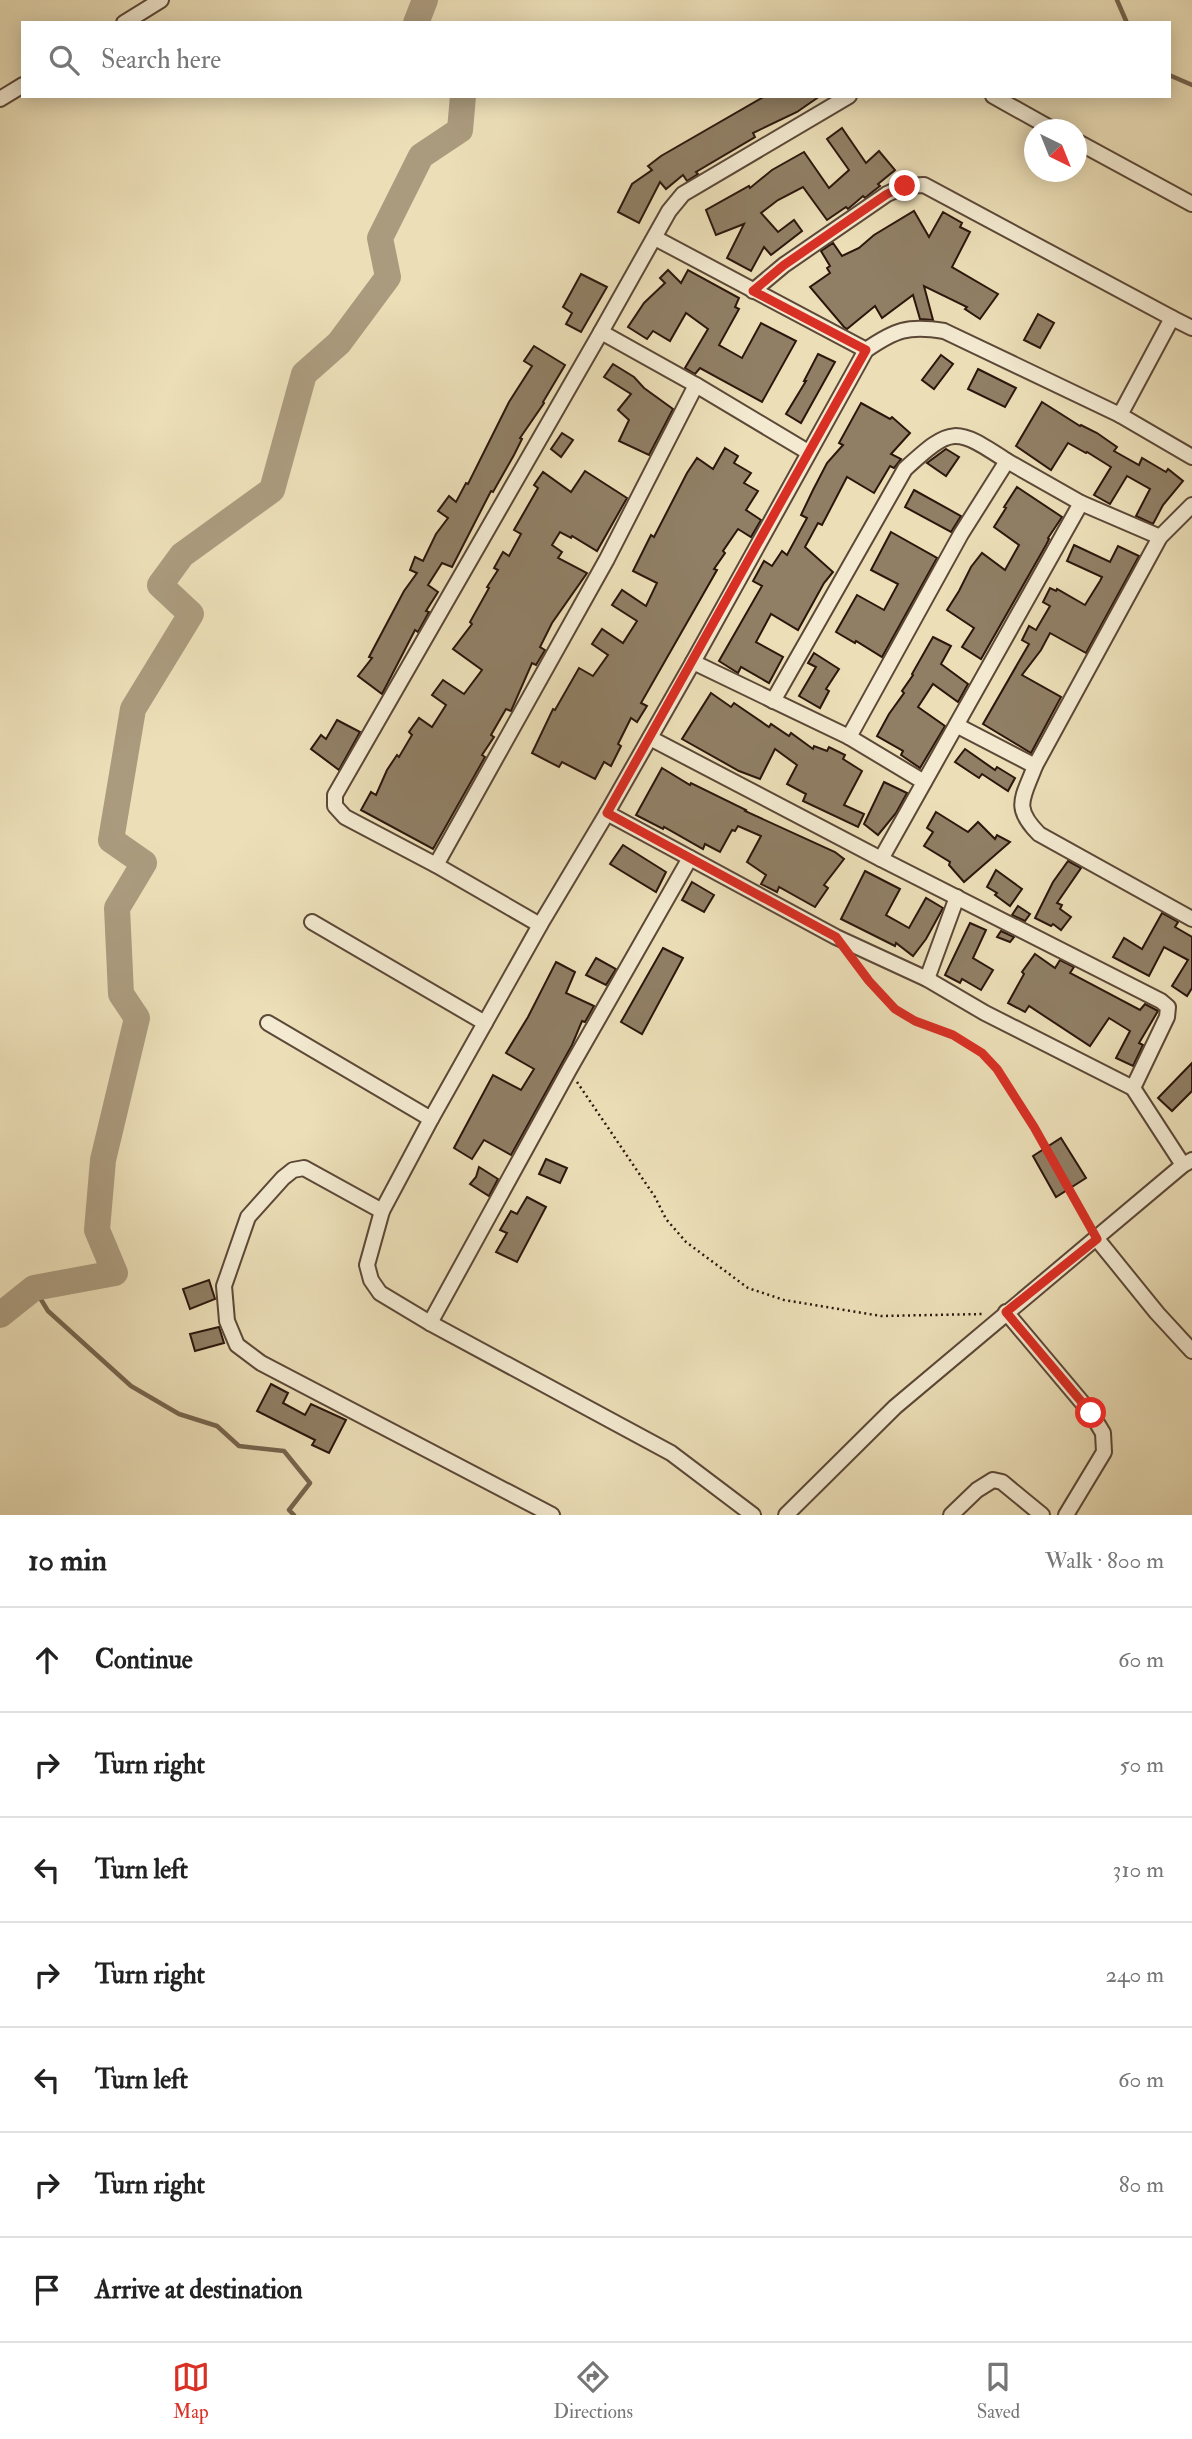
<!DOCTYPE html>
<html lang="en">
<head>
<meta charset="utf-8">
<style>
  :root { --surface:#fff; --page:#f6f6f6; --text:#222; --muted:#767676; --line:#e0e0e0; --accent:#d93025 }
  body { margin:0; font-family:"IM FELL Double Pica",serif; background:var(--page); color:var(--text) }
  .compass { position:absolute; left:1024px; top:119px; width:63px; height:63px; border-radius:50%; background:var(--surface); box-shadow:0 4px 18px #0003; rotate:137deg }
  .stop { position:absolute; width:21px; height:21px; margin:-16px; border:5px solid #d93025; border-radius:50%; background:#fff }
  .stop.end { background:#d93025; border-color:#fff; box-shadow:0 2px 7px #0008 }
  .list { margin:0; padding:0; list-style:none }
  h2 { display:flex; justify-content:space-between; align-items:center; height:91px; margin:0; padding:0 28px; font-size:30px }
  h2 small { font-size:23px; font-weight:400; color:var(--muted) }
  .list li { display:grid; grid-template-columns:46px 1fr auto; gap:21px; align-items:center; box-sizing:border-box; height:105px; padding:0 28px; border-top:2px solid var(--line) }
  .list b { display:block; font-size:26px; white-space:nowrap }
  .list em { font-size:23px; font-style:normal; color:var(--muted) }
  .icon { flex:none; width:38px; height:38px; fill:none; stroke:currentColor; stroke-width:2; stroke-linecap:round; stroke-linejoin:round }
  .map { position:relative; flex:none; width:1192px; height:1515px; overflow:hidden }
  .search { position:absolute; background:var(--surface); box-shadow:0 4px 18px #0003; left:21px; right:21px; top:21px; height:77px; display:flex; align-items:center; gap:18px; box-sizing:border-box; padding:0 24px; border-radius:0px; color:var(--muted); font-size:26px }
  .sheet { height:826px; background:var(--surface) }
  nav { display:flex; justify-content:space-around; align-items:center; box-sizing:border-box; height:98px; border-top:2px solid var(--line); background:var(--surface); font-size:19px; color:var(--muted) }
  nav a { display:grid; justify-items:center; gap:4px }
  nav .on { color:var(--accent) }
  .map>svg:first-child { display:block }
</style>
</head>
<body>
<div class="map">
<svg width="1192" height="1515" viewBox="0 0 1192 1515">
  <rect width="100%" height="100%" fill="#ecdfb8"/>
  <filter id="stains"><feTurbulence type="fractalNoise" baseFrequency=".00286" numOctaves="4"/><feColorMatrix values="0 0 0 0 .2 0 0 0 0 .09 0 0 0 0 .02 0 0 0 .5 -.17"/></filter>
  <radialGradient id="worn" r=".72"><stop offset=".6" stop-color="#630" stop-opacity="0"/><stop offset="1" stop-color="#630" stop-opacity=".3"/></radialGradient>
  <g fill="none" stroke-linecap="round" stroke-linejoin="round">
    <!-- stream -->
    <g stroke="#786650" stroke-width="4.5">
      <path d="M1117,0L1127,23"/>
      <path d="M1169,75L1192,85"/>
      <path d="M34,1288L48,1311L131,1386L179,1414L217,1426L239,1446L284,1451L310,1483L289,1510L294,1515"/>
    </g>
    <!-- river -->
    <g stroke="#ab9b7e" stroke-width="26">
      <path d="M416,23L425,0"/>
      <path d="M0,1315L34,1288L115,1273L97,1230L103,1160L137,1018L121,994L117,908L144,863L111,840L133,709L191,614L160,585L182,555L272,490L304,374L339,343L388,277L380,238L421,156L460,130L463,96"/>
    </g>
  </g>
  <!-- building -->
  <g fill="#907f65" stroke="#2c160c" stroke-width="2">
    <path d="M765,96H820L797,112L753,133L755,137L696,172L698,174L687,181L683,175L666,189L660,182L639,223L618,212L632,184L652,170L648,166L661,156Z"/>
    <path d="M842,128L866,163L879,151L895,170L878,184L880,186L871,193L865,198L863,196L848,209L846,207L827,220L803,187L778,200L761,213L778,232L794,220L802,231L771,255L764,247L751,271L727,258L744,224L716,235L706,210L749,186L750,188L772,170L804,152L829,188L849,170L827,139Z"/>
    <path d="M914,211L929,237L943,212L962,223L960,227L970,232L952,267L998,294L980,319L965,309L967,307L924,286L933,320L920,319L913,295L882,318L875,306L847,329L844,327L810,287L830,273L827,268L830,266L821,251L833,243L842,256L859,248L874,235Z"/>
    <path d="M668,270L681,283L688,270L739,298L735,307L739,309L719,345L742,358L761,323L796,341L762,402L700,368L695,374L685,368L708,329L686,313L670,341L653,331L647,339L628,327L644,303L665,283L660,278Z"/>
    <path d="M581,274L607,287L581,332L566,324L572,313L563,307Z"/>
    <path d="M1038,314L1054,323L1040,348L1024,340Z"/>
    <path d="M534,346L565,365L543,402L544,403L520,438L522,439L514,455L493,492L491,491L452,567L442,563L428,585L438,592L426,611L429,612L418,632L415,630L382,694L358,676L372,658L369,657L404,591L417,573L410,570L415,557L423,561L436,534L448,518L438,511L449,496L456,502L466,483L468,484L509,402L532,366L524,361Z"/>
    <path d="M818,354L835,362L801,423L786,414L806,381H804Z"/>
    <path d="M941,355L953,364L934,389L922,380Z"/>
    <path d="M613,364L634,377L644,388L673,409L649,455L619,441L629,420L618,410L631,394L604,377Z"/>
    <path d="M978,369L1016,388L1005,407L968,389Z"/>
    <path d="M1042,402L1080,426L1081,425L1097,433L1117,447L1114,451L1139,465L1142,458L1166,472L1168,469L1183,481L1163,505L1153,524L1136,516L1150,489L1127,476L1110,504L1094,495L1111,467L1087,452L1086,453L1068,443L1051,470L1016,446Z"/>
    <path d="M861,403L890,419L892,417L910,433L891,454L901,459L894,468L890,466L874,493L847,477L822,525L818,523L805,547L833,572L824,583L798,630L771,614L756,642L783,657L769,683L741,667L738,673L719,661L762,586L753,581L764,561L772,566L782,551L787,555L807,518L801,515L813,490L827,463L843,445L839,443Z"/>
    <path d="M562,433L573,440L561,457L551,449Z"/>
    <path d="M725,448L738,456L734,463L751,473L744,483L758,491L746,510L761,520L751,537L738,529L723,551L725,553L714,569L717,570L641,703L647,706L637,722L631,718L618,744L621,746L611,766L604,762L595,779L562,762L559,767L532,753L553,709L555,710L579,668L593,676L608,655L592,644L602,629L623,643L637,621L612,605L622,590L646,606L657,583L633,571L651,535L654,537L687,473L697,458L713,469Z"/>
    <path d="M946,449L959,457L946,476L927,463Z"/>
    <path d="M585,471L627,498L597,551L572,536L571,538L560,532L552,545L562,552L558,558L587,573L552,623L540,647L545,650L536,665L532,663L511,711L506,709L491,735L494,737L482,755L485,757L433,849L361,810L371,792L376,795L387,770L397,755L399,757L412,735L409,732L419,718L432,727L446,705L432,695L443,680L464,694L482,670L453,649L472,624L470,622L489,588L487,587L498,570L494,568L503,552L509,556L521,534L514,530L538,488L534,485L543,472L571,492Z"/>
    <path d="M1017,487L1062,517L1048,538L1049,539L1046,545L981,659L962,647L974,628L947,610L959,591L971,567L982,553L1005,570L1019,545L994,527L1006,508L1004,507Z"/>
    <path d="M914,490L961,516L951,532L905,507Z"/>
    <path d="M891,532L937,558L882,657L856,641L855,643L836,632L857,595L884,610L898,584L871,570Z"/>
    <path d="M1074,545L1110,562L1118,546L1139,556L1086,653L1050,633L1041,650L1022,675L1061,697L1031,753L983,724L1029,644L1022,640L1029,626L1036,630L1050,606L1043,602L1050,588L1056,591L1057,589L1085,605L1100,581L1102,577L1067,561Z"/>
    <path d="M933,637L951,646L941,664L968,684L958,702L933,684L918,707L945,726L920,768L901,755L903,751L877,736L889,714L904,693L902,691L913,675L912,674Z"/>
    <path d="M814,653L839,669L826,689L829,691L820,708L799,696L816,667L808,663Z"/>
    <path d="M711,693L731,707L734,703L769,727L771,724L789,736L791,733L813,749L814,746L827,751L829,747L845,755L843,759L862,771L844,805L864,814L858,827L803,801L806,794L787,784L797,765L775,749L760,779L739,771L682,739Z"/>
    <path d="M337,720L360,732L339,770L311,749L321,735L326,739Z"/>
    <path d="M965,749L995,770L997,767L1015,778L1008,791L982,774L979,778L955,762Z"/>
    <path d="M662,768L690,785L691,783L746,810L745,811L835,852L844,859L824,885L828,888L815,907L779,887L777,892L761,884L766,875L747,862L761,836L738,826L735,831L732,830L720,852L705,844L703,849L664,827L663,829L636,815Z"/>
    <path d="M884,782L907,793L896,813L878,835L864,824Z"/>
    <path d="M936,812L968,832L978,822L995,839L997,835L1010,842L964,882L949,865L950,862L924,846L933,832L927,828Z"/>
    <path d="M623,845L666,872L656,892L610,864Z"/>
    <path d="M1068,861L1081,868L1057,903L1062,905L1060,909L1071,917L1061,930L1053,924L1051,926L1035,918L1053,882Z"/>
    <path d="M996,870L1022,889L1010,906L995,895L997,893L987,887Z"/>
    <path d="M865,871L900,889L886,915L909,928L926,898L943,908L926,939L913,956L896,943L895,946L841,919Z"/>
    <path d="M692,882L714,895L704,912L682,900Z"/>
    <path d="M1018,906L1030,914L1025,921L1012,915Z"/>
    <path d="M1162,913L1178,922L1175,927L1192,937V988L1187,996L1172,986L1188,960L1164,947L1149,976L1113,957L1124,938L1142,949Z"/>
    <path d="M970,923L986,930L973,958L993,970L981,990L962,979L960,983L945,975Z"/>
    <path d="M1001,931L1014,937L1010,942L997,937Z"/>
    <path d="M663,948L683,958L642,1034L621,1022Z"/>
    <path d="M1035,954L1055,968L1060,960L1074,967L1070,973L1140,1010L1145,1004L1158,1011L1139,1043L1143,1045L1133,1066L1116,1058L1130,1031L1109,1018L1090,1046L1029,1006L1025,1012L1008,1003L1024,974L1022,972Z"/>
    <path d="M596,958L616,969L606,985L586,975Z"/>
    <path d="M556,962L575,972L566,993L594,1006L585,1022L582,1021L572,1045L511,1155L484,1140L472,1159L454,1148L493,1075L521,1090L534,1069L506,1053L528,1017Z"/>
    <path d="M1192,1063V1091L1172,1111L1158,1098Z"/>
    <path d="M1061,1138L1086,1178L1056,1197L1033,1156Z"/>
    <path d="M546,1159L567,1168L560,1183L539,1174Z"/>
    <path d="M479,1167L498,1179L489,1196L470,1184L476,1177Z"/>
    <path d="M527,1197L546,1207L517,1262L496,1252L507,1233L500,1230L511,1211L517,1214Z"/>
    <path d="M209,1280L215,1299L190,1309L183,1289Z"/>
    <path d="M219,1327L224,1343L195,1351L190,1334Z"/>
    <path d="M271,1384L288,1393L283,1403L305,1415L311,1404L346,1420L329,1453L312,1445L315,1440L257,1411Z"/>
  </g>
  <g fill="none" stroke-linecap="round" stroke-linejoin="round">
    <defs>
      <g id="minor">
        <path d="M124,23L161,0"/>
        <path d="M993,96L1054,130"/>
        <path d="M0,99L23,85"/>
        <path d="M1076,141L1192,204"/>
        <path d="M655,238L866,350"/>
        <path d="M753,291L784,265L887,194L905,186L924,185L1172,318L1120,415"/>
        <path d="M1172,318L1192,328"/>
        <path d="M601,332L669,211L683,194L849,96"/>
        <path d="M1192,505L1160,537L1035,766C1023,798 1012,807 1039,834L1192,919"/>
        <path d="M693,662L849,737L924,782"/>
        <path d="M773,701L905,469C952,426 955,427 1007,461"/>
        <path d="M958,726L1035,766"/>
        <path d="M849,737L961,534L1007,461L1081,503L1160,537"/>
        <path d="M650,738L881,859L1081,503"/>
        <path d="M607,813L836,937L927,979L985,1013L1133,1088L1183,1165"/>
        <path d="M881,859L1161,1001L1168,1007L1167,1017L1133,1088"/>
        <path d="M436,865L607,559L696,385"/>
        <path d="M312,922L485,1023"/>
        <path d="M540,925L436,865L345,817L335,806V795L601,332L696,385L808,452"/>
        <path d="M927,979L957,897"/>
        <path d="M268,1023L431,1119"/>
        <path d="M382,1211L304,1168L293,1170L283,1178L248,1217L224,1286L227,1321L237,1345L261,1363L552,1515"/>
        <path d="M1097,1239L1157,1313L1192,1351"/>
        <path d="M1006,1312L1091,1413L1103,1433L1104,1452L1066,1515"/>
        <path d="M430,1323L569,1070L690,858"/>
        <path d="M753,1515L671,1453L430,1323L380,1293L371,1280L367,1265L382,1211L431,1119L540,925L607,813L693,662L866,350C895,330 908,325 944,331L1120,415L1192,457"/>
        <path d="M786,1515L895,1407L1183,1165L1192,1160"/>
        <path d="M951,1515L977,1490L993,1480L1002,1482L1042,1515"/>
      </g>
    </defs>
    <!-- minor casing -->
    <use href="#minor" stroke="#5c4837" stroke-width="18"/>
    <!-- path -->
    <g stroke="#2c160c" stroke-width="2.5" stroke-dasharray="2 3.5" stroke-linecap="butt">
      <path d="M855,962C871,984 890,1009 915,1021C938,1032 963,1036 983,1053C996,1065 1005,1082 1014,1096C1041,1138 1065,1182 1090,1226"/>
      <path d="M577,1082L655,1197L666,1219L686,1242L748,1288L784,1300L881,1316L984,1314"/>
    </g>
    <!-- minor -->
    <use href="#minor" stroke="#f3ead1" stroke-width="14"/>
  </g>
  <g fill="none" stroke-linecap="round" stroke-linejoin="round">
    <!-- route -->
    <path stroke="#d93025" stroke-width="9" d="M905,186L887,194L784,265L753,291L866,350L607,813L836,937L869,981L895,1009L915,1021L953,1035L982,1053L997,1069L1034,1127L1097,1239L1006,1312L1091,1413"/>
  </g>
  <rect width="100%" height="100%" filter="url(#stains)"/>
  <rect width="100%" height="100%" fill="url(#worn)"/>
</svg>
<svg class="compass" viewBox="-18 -18 36 36"><path d="M0-13l5 13h-10z" fill="#e53935"/><path d="M0 13l5-13h-10z" fill="#767676"/></svg>
<div class="stop" style="left:1091px;top:1413px"></div>
<div class="stop end" style="left:905px;top:186px"></div>
<div class="search"><svg class="icon" aria-label="search" viewBox="0 0 24 24"><circle cx="10" cy="10" r="6"/><path d="M15 15l6 6"/></svg>Search here</div>
</div>
<section class="sheet">
<h2>10 min<small>Walk · 800 m</small></h2>
<ul class="list">
<li><svg class="icon" aria-label="ahead" viewBox="0 0 24 24"><path d="M12 20V5M6 11l6-6 6 6"/></svg><div><b>Continue</b></div><em>60 m</em></li>
<li><svg class="icon" aria-label="right" viewBox="0 0 24 24"><path d="M7 20v-9h11M14 6l5 5-5 5"/></svg><div><b>Turn right</b></div><em>50 m</em></li>
<li><svg class="icon" aria-label="left" viewBox="0 0 24 24"><path d="M17 20v-9H6M10 6l-5 5 5 5"/></svg><div><b>Turn left</b></div><em>310 m</em></li>
<li><svg class="icon" aria-label="right" viewBox="0 0 24 24"><path d="M7 20v-9h11M14 6l5 5-5 5"/></svg><div><b>Turn right</b></div><em>240 m</em></li>
<li><svg class="icon" aria-label="left" viewBox="0 0 24 24"><path d="M17 20v-9H6M10 6l-5 5 5 5"/></svg><div><b>Turn left</b></div><em>60 m</em></li>
<li><svg class="icon" aria-label="right" viewBox="0 0 24 24"><path d="M7 20v-9h11M14 6l5 5-5 5"/></svg><div><b>Turn right</b></div><em>80 m</em></li>
<li><svg class="icon" aria-label="arrive" viewBox="0 0 24 24"><path d="M6 21V4h12l-3 4 3 4H6"/></svg><div><b>Arrive at destination</b></div></li>
</ul>
</section>
<nav>
<a class="on"><svg class="icon" aria-label="map" viewBox="0 0 24 24"><path d="M3 6l6-2 6 2 6-2v14l-6 2-6-2-6 2zM9 4v14M15 6v14"/></svg>Map</a>
<a><svg class="icon" aria-label="directions" viewBox="0 0 24 24"><path d="M12 3l9 9-9 9-9-9zM9 14v-3h6M13 9l2 2-2 2"/></svg>Directions</a>
<a><svg class="icon" aria-label="saved" viewBox="0 0 24 24"><path d="M7 4h10v16l-5-4-5 4z"/></svg>Saved</a>
</nav>
</body>
</html>
